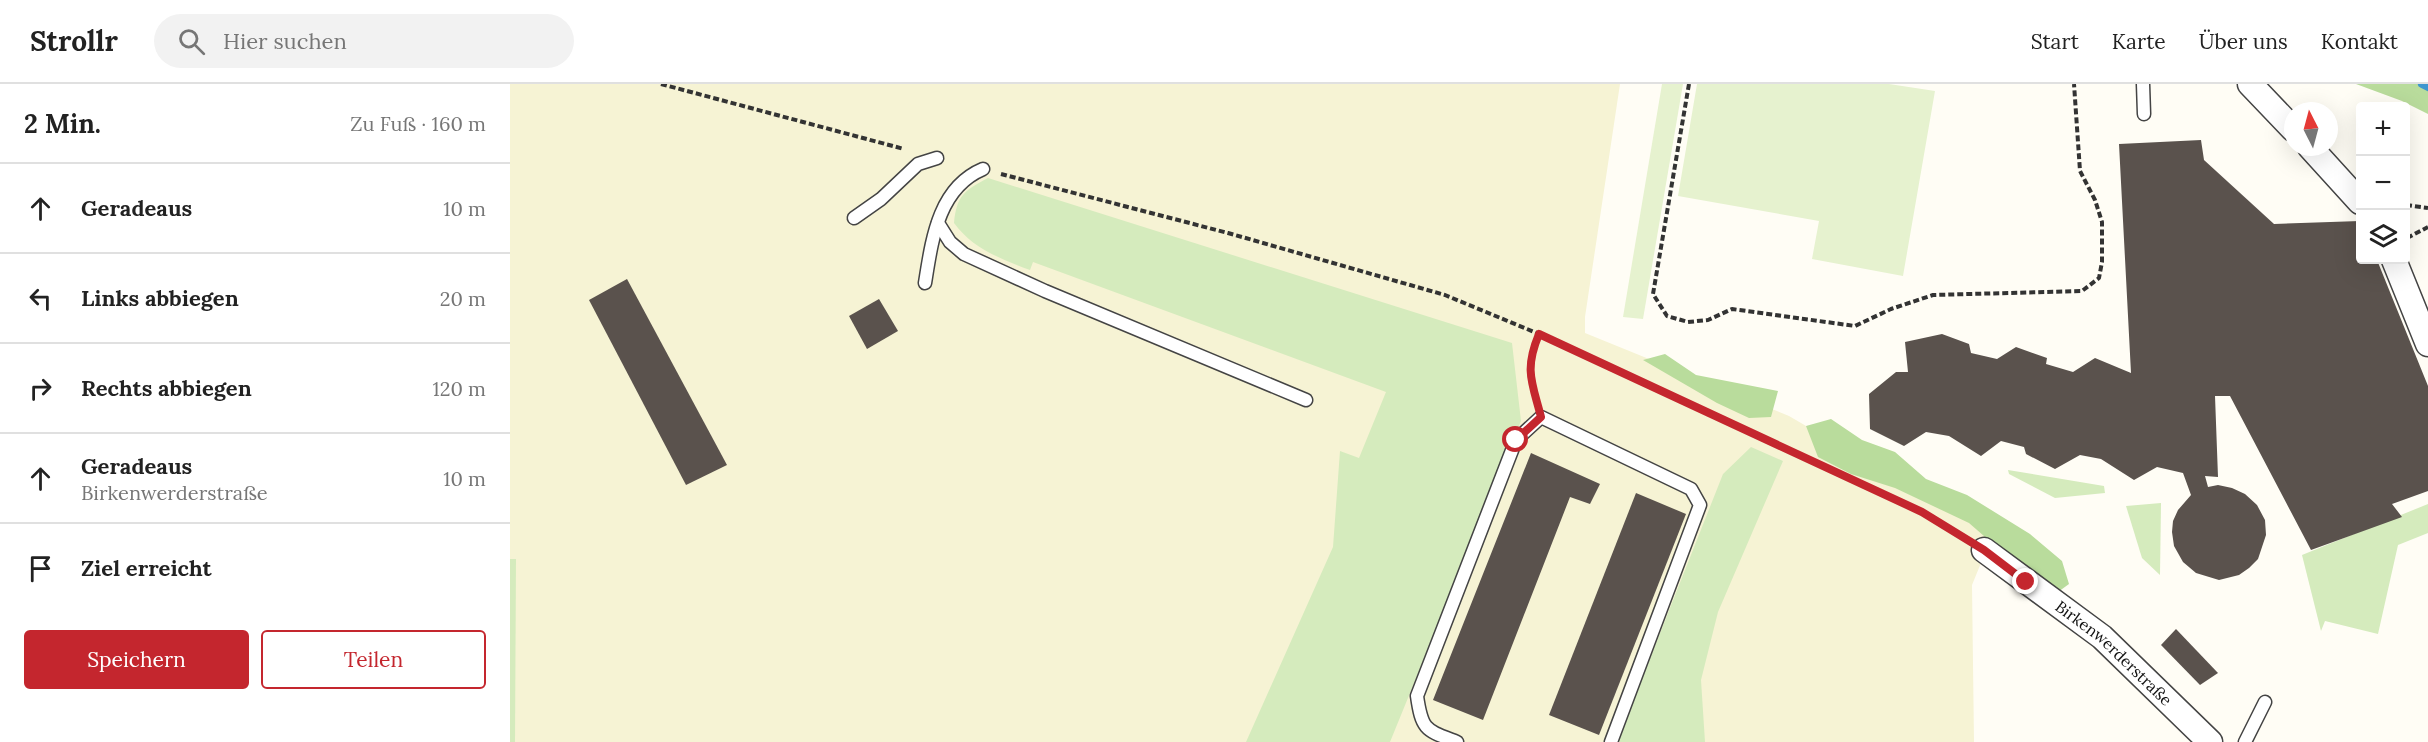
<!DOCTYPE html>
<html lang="de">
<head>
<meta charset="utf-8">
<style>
  :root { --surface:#fff; --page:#f2f2f2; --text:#222; --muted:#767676; --line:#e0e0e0; --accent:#c4262e }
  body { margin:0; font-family:Lora,serif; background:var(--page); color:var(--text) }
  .controls { position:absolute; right:18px; top:18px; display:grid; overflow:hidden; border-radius:6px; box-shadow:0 6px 24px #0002 }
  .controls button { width:54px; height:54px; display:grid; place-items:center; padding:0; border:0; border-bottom:2px solid var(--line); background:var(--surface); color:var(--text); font:30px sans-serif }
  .compass { position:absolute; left:1774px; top:18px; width:54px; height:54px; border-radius:50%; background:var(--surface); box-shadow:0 6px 24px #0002; rotate:354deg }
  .stop { position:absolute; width:18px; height:18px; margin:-14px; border:4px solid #c4262e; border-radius:50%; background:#fff }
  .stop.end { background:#c4262e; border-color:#fff; box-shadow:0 2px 6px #0008 }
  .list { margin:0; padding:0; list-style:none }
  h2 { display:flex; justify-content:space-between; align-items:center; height:78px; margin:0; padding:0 24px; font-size:26px }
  h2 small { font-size:20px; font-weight:400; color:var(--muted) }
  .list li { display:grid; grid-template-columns:39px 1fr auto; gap:18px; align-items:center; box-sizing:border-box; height:90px; padding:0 24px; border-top:2px solid var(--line) }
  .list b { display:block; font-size:22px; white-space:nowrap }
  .list p { margin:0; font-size:20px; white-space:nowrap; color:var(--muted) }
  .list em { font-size:20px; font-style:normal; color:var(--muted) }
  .actions { display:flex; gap:12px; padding:18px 24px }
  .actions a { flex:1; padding:14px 0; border:2px solid var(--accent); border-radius:6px; text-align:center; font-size:21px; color:var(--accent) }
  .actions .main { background:var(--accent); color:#fff }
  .icon { flex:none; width:33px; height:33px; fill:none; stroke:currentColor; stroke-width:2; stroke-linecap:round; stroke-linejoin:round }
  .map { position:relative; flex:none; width:1918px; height:658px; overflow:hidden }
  header { display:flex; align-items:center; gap:36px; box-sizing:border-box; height:84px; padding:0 30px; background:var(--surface); border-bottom:2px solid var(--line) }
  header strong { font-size:28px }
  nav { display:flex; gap:33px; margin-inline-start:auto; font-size:21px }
  .search { width:420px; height:54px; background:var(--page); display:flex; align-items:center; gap:15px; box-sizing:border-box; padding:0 21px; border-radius:33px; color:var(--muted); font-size:22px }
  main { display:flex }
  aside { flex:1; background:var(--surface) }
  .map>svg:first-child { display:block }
</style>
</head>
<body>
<header>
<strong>Strollr</strong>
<div class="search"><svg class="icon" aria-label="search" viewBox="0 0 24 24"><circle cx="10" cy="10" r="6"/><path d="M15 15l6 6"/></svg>Hier suchen</div>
<nav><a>Start</a><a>Karte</a><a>Über uns</a><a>Kontakt</a></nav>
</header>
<main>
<aside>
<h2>2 Min.<small>Zu Fuß · 160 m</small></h2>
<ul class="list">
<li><svg class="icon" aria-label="ahead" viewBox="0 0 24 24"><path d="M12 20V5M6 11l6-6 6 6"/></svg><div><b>Geradeaus</b></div><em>10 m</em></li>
<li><svg class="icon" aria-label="left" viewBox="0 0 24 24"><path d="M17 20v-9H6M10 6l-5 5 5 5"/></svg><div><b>Links abbiegen</b></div><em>20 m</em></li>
<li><svg class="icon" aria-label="right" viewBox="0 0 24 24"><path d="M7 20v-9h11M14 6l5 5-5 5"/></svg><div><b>Rechts abbiegen</b></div><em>120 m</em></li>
<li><svg class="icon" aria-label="ahead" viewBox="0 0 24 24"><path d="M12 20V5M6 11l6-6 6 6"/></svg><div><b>Geradeaus</b><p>Birkenwerderstraße</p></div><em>10 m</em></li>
<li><svg class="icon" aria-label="arrive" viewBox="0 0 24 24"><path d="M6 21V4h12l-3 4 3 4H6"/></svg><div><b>Ziel erreicht</b></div></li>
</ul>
<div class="actions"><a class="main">Speichern</a><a>Teilen</a></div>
</aside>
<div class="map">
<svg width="1918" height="658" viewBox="0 0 1918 658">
  <rect width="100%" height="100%" fill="#fffdf5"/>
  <!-- farmland -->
  <path fill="#f6f3d4" d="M0,0H1110L1075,233V249L1279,332L1399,402L1484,447L1462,501L1464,658H0Z"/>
  <!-- green -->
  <g fill="#d5ebbd">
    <path d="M478,94L1002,259L1011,337L880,658H736L823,463L830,367L849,374L876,308L523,178L520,186C491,175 463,165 444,139C447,111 454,107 478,94Z"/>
    <path d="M1241,363L1273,377L1208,528L1191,596L1195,658H1107L1213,390Z"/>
    <path d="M1498,386L1594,402L1595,409L1545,414L1499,390Z"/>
    <path d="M1651,419L1650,491L1632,474L1616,422Z"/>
    <path d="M1918,420V449L1888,461L1868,550L1815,537L1811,547L1792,471Z"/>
    <path d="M0,475H6L5,658H0Z"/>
  </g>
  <!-- forest -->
  <g fill="#b9dc9c">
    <path d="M1846,0H1918V30L1892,17Z"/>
    <path d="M1155,270L1186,291L1268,307L1261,333L1239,334L1207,319L1133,276Z"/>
    <path d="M1321,335L1352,356L1385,368L1416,395L1457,411L1520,450L1552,477L1559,500L1548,508L1497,472L1459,439L1385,404L1341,390L1308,373L1296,342Z"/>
  </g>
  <!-- pitch -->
  <g fill="#e6f2cf">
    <path d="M1152,0H1173L1133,235L1113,233Z"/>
    <path d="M1187,0H1379L1425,7L1393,192L1302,175L1309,137L1168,112Z"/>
  </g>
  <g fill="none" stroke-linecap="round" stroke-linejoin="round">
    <!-- stream -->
    <path stroke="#3f96cf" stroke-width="8" d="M1912,0L1918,3"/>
  </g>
  <!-- building -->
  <g fill="#5a524d">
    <path d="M1691,56L1694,76L1764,140L1850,137V176H1867L1918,302V407L1882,420L1892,433L1801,466L1720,312H1705L1708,393L1695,392L1698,403L1708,401L1722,404L1735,410L1747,421L1755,436L1756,451L1748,475L1739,484L1729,491L1709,496L1686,489L1673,478L1664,462L1662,448L1663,437L1668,426L1681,411L1673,389L1647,383L1624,396L1591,375L1570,371L1545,385L1516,370L1514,363L1491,357L1471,372L1439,352L1416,348L1394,362L1360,345L1359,310L1386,288H1398L1395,258L1432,250L1459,260L1461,269L1487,275L1506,263L1537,274L1536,280L1563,288L1585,274L1621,289L1609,60Z"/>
    <path d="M117,195L217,381L176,401L79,216Z"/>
    <path d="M369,215L388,247L357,265L339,232Z"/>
    <path d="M1021,369L1090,400L1080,420L1060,413L973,636L923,616Z"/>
    <path d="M1126,409L1176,430L1089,651L1039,631Z"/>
    <path d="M1666,545L1708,589L1690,601L1651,561Z"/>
  </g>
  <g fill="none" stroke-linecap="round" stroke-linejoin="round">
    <defs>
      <g id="lane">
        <path d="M1633,0L1634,30"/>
        <path d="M344,134L371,115L408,80L427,74"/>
        <path d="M428,139L440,158L454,170L535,207L796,316"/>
        <path d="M415,199C422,156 428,104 473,85"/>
        <path d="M947,658C916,646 912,647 907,612L1006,356L1031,333L1181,405L1190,421L1101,658"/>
        <path d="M1735,658L1755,618"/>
      </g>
      <g id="street">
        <path d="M1740,0L1783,45"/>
        <path d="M1800,63L1850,118"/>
        <path d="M1884,176L1918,260"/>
        <path id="s1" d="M1474,466L1592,553L1700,658"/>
      </g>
    </defs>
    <!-- lane casing -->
    <use href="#lane" stroke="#444" stroke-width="15"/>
    <!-- street casing -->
    <use href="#street" stroke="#444" stroke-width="27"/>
    <!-- path -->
    <g stroke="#333" stroke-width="4" stroke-dasharray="6 3" stroke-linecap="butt">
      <path d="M151,0L394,65"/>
      <path d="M1179,0L1143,210L1157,232L1178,238L1198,236L1222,225L1345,242L1381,225L1423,211L1572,207L1589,194L1592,178V138L1585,116L1570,87L1564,0"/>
      <path d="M491,90L718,149L935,211L1029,250L1412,428L1454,454"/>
      <path d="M1896,121L1918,124"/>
      <path d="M1897,154L1918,143"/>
      <path d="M1026,315C1019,288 1018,276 1029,250"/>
    </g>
    <!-- lane -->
    <use href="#lane" stroke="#fff" stroke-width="12"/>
    <!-- street -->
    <use href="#street" stroke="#fff" stroke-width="24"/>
  </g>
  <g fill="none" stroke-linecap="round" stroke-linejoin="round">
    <!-- route -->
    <path stroke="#c4262e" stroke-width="8" d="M1006,356L1031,333C1022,298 1014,286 1029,250L1412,428L1474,466L1516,498"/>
  </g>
  <g text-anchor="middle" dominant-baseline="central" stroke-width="6" stroke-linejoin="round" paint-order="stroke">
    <!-- street labels -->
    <g font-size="16" fill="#111" stroke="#fff">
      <text stroke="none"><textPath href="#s1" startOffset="166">Birkenwerderstraße</textPath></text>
    </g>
  </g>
</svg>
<div class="controls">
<button>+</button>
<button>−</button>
<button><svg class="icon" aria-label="layers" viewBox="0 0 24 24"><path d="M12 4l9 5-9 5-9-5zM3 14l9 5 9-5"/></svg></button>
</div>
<svg class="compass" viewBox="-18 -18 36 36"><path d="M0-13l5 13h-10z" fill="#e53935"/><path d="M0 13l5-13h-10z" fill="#767676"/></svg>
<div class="stop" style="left:1006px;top:356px"></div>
<div class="stop end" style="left:1516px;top:498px"></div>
</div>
</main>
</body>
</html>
